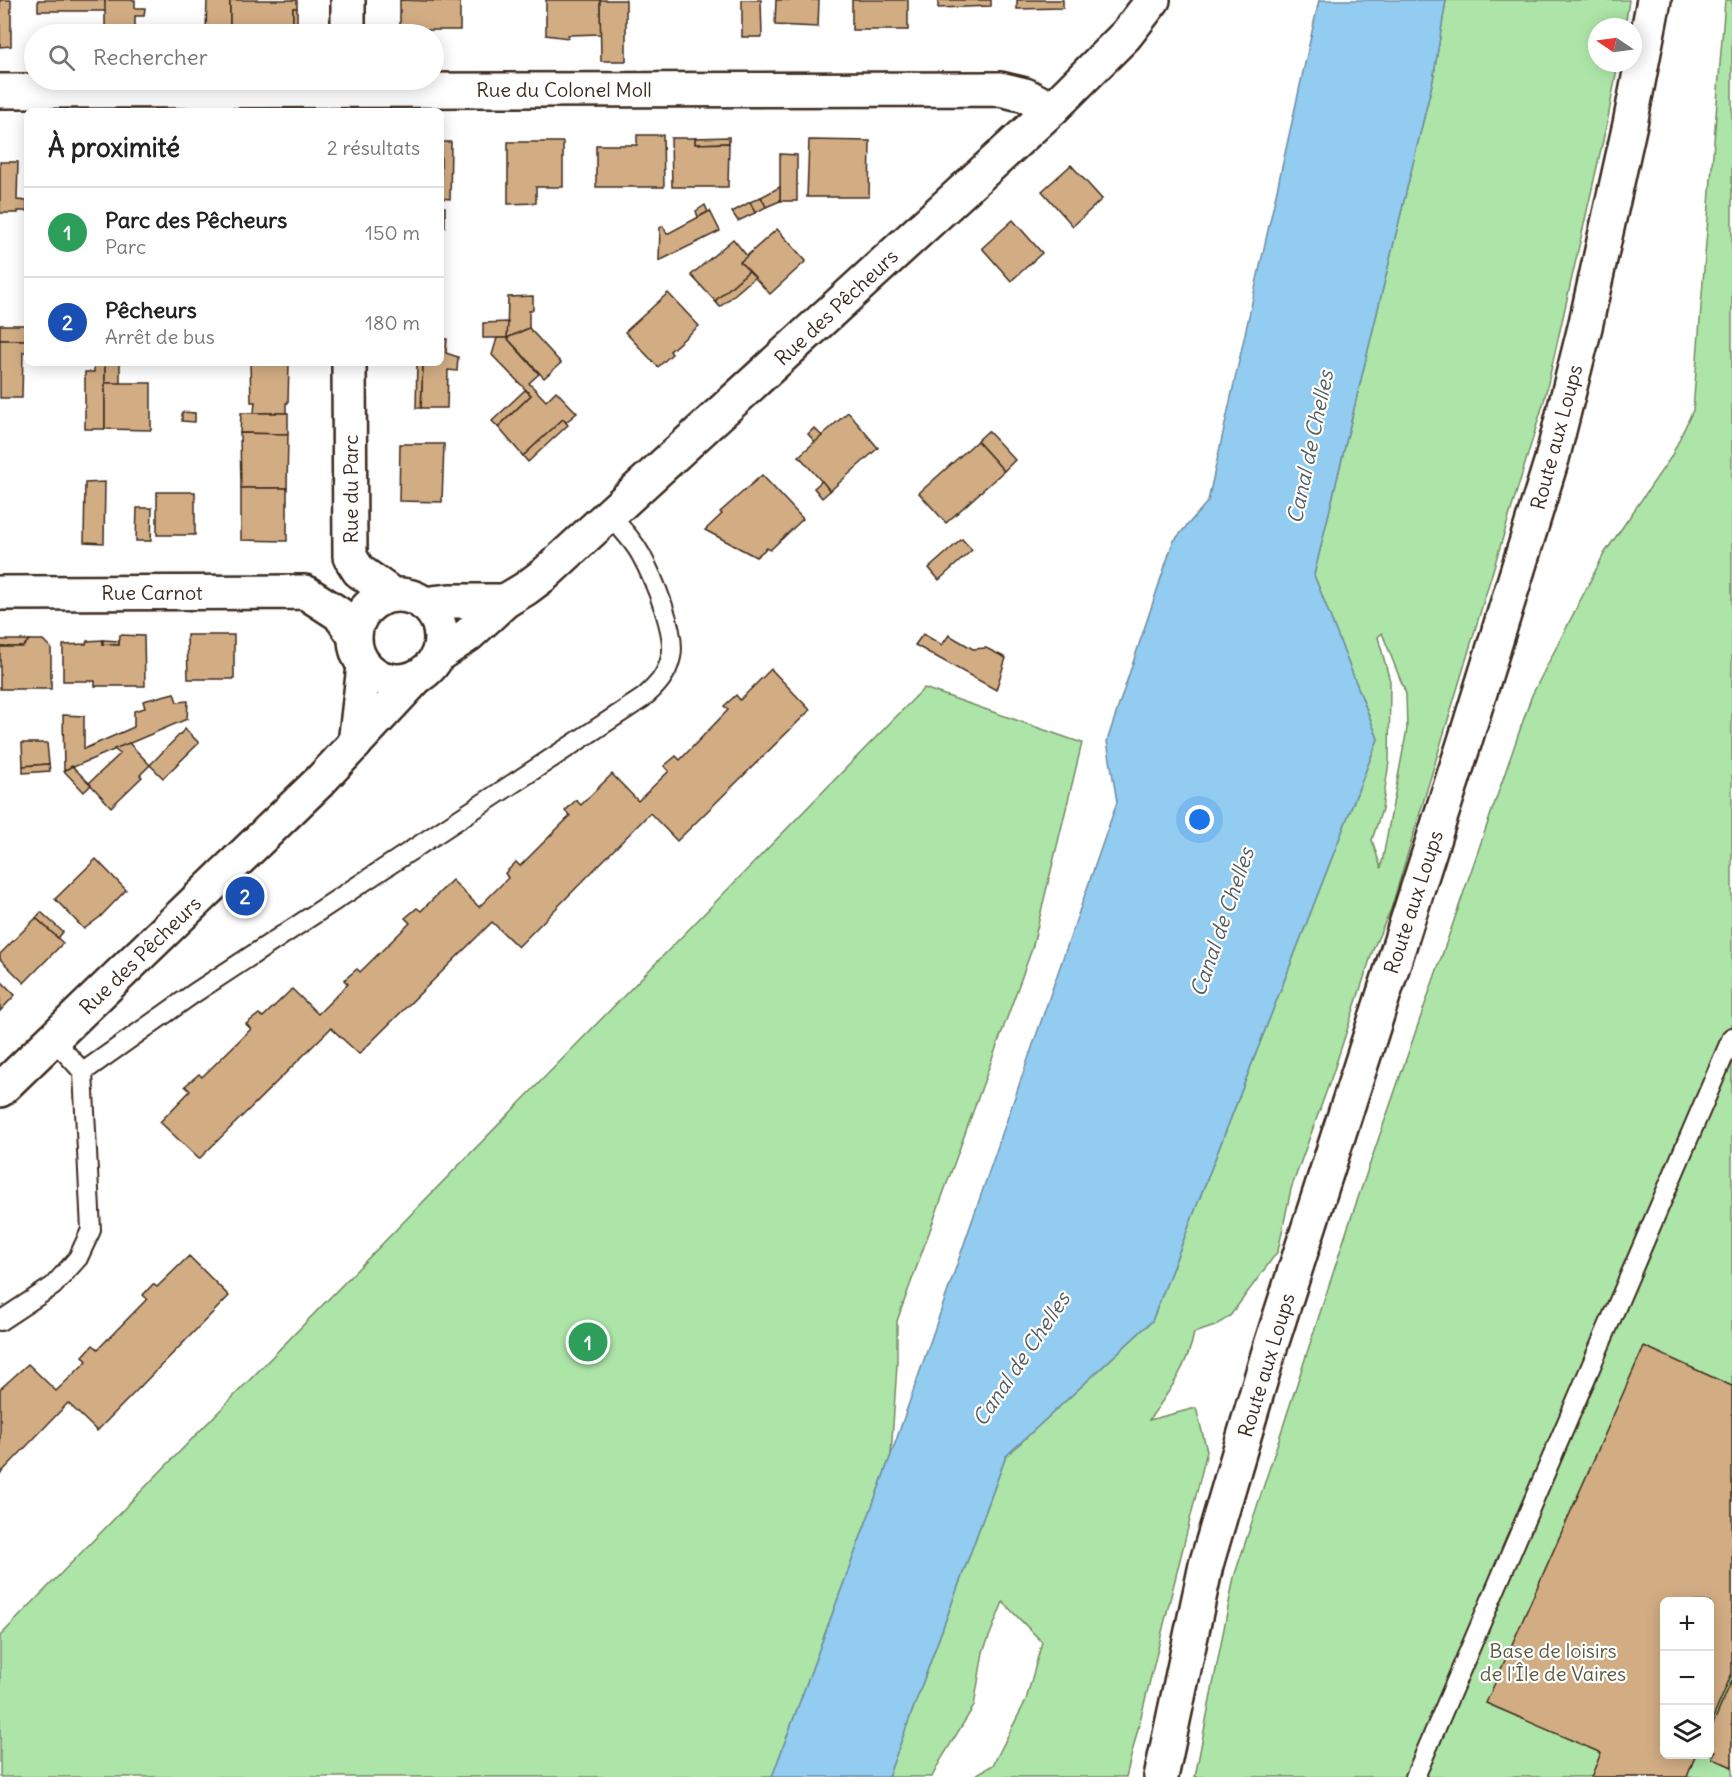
<!DOCTYPE html>
<html lang="fr">
<head>
<meta charset="utf-8">
<style>
  :root { --surface:#fff; --page:#f2f2f2; --text:#222; --muted:#767676; --line:#e0e0e0; --accent:#3b2a1e }
  body { margin:0; font-family:Delius,sans-serif; background:var(--page); color:var(--text) }
  .controls { position:absolute; right:18px; bottom:18px; display:grid; overflow:hidden; border-radius:9px; box-shadow:0 3px 15px #0003 }
  .controls button { width:54px; height:54px; display:grid; place-items:center; padding:0; border:0; border-bottom:2px solid var(--line); background:var(--surface); color:var(--text); font:30px sans-serif }
  .compass { position:absolute; left:1588px; top:18px; width:54px; height:54px; border-radius:50%; background:var(--surface); box-shadow:0 3px 15px #0003; rotate:283deg }
  .you { position:absolute; left:1200px; top:820px; width:21px; height:21px; margin:-15px; border:4px solid #fff; border-radius:50%; background:#1a73e8; box-shadow:0 0 0 9px #1a73e833 }
  .badge { display:grid; place-items:center; width:39px; height:39px; border-radius:50%; background:var(--accent); color:#fff; font-size:20px; font-weight:700 }
  .pin { position:absolute; translate:-50% -50%; border:3px solid #fff; box-shadow:0 2px 6px #0006 }
  .list { margin:0; padding:0; list-style:none }
  h2 { display:flex; justify-content:space-between; align-items:center; height:78px; margin:0; padding:0 24px; font-size:26px }
  h2 small { font-size:20px; font-weight:400; color:var(--muted) }
  .list li { display:grid; grid-template-columns:39px 1fr auto; gap:18px; align-items:center; box-sizing:border-box; height:90px; padding:0 24px; border-top:2px solid var(--line) }
  .list b { display:block; font-size:22px; white-space:nowrap }
  .list p { margin:0; font-size:20px; white-space:nowrap; color:var(--muted) }
  .list em { font-size:20px; font-style:normal; color:var(--muted) }
  .icon { flex:none; width:33px; height:33px; fill:none; stroke:currentColor; stroke-width:2; stroke-linecap:round; stroke-linejoin:round }
  .map { position:relative; flex:none; width:1732px; height:1777px; overflow:hidden }
  .search { position:absolute; background:var(--surface); box-shadow:0 3px 15px #0003; left:24px; top:24px; width:420px; height:66px; display:flex; align-items:center; gap:15px; box-sizing:border-box; padding:0 21px; border-radius:33px; color:var(--muted); font-size:22px }
  .panel { position:absolute; background:var(--surface); box-shadow:0 3px 15px #0003; left:24px; top:108px; width:420px; height:258px; border-radius:9px }
  .map>svg:first-child { display:block }
</style>
</head>
<body>
<div class="map">
<svg width="1732" height="1777" viewBox="0 0 1732 1777">
  <rect width="100%" height="100%" fill="#fff"/>
  <filter id="ink" filterUnits="userSpaceOnUse"><feTurbulence type="fractalNoise" baseFrequency=".0167" numOctaves="2"/><feDisplacementMap in="SourceGraphic" scale="12" xChannelSelector="R" yChannelSelector="G"/><feConvolveMatrix kernelMatrix="1 2 1 2 8 2 1 2 1" color-interpolation-filters="sRGB"/></filter>
  <g filter="url(#ink)">
    <!-- green -->
    <g fill="#ade5a8" stroke="#748863" stroke-width="1.5" fill-rule="evenodd">
      <path d="M1446,0H1629L1625,27H1597V63H1618L1608,118L1544,401L1391,909L1374,947L1333,1073L1291,1189L1278,1251L1230,1316L1215,1326L1194,1333C1188,1366 1168,1393 1149,1420L1196,1408L1207,1451L1126,1777H972L993,1765L1026,1700L1042,1642L1003,1602L983,1652L974,1706L940,1761L932,1777H888L1006,1456L1152,1321L1378,739L1314,575L1433,80ZM1382,633L1406,694L1407,729L1381,868L1372,840L1382,809L1389,762L1390,681L1378,637Z"/>
      <path d="M1725,0H1732V1777H1195L1234,1577L1348,1227L1532,695L1604,554L1671,457L1693,410ZM1664,1602H1710V1754H1664Z"/>
      <path d="M924,688L1082,743L1032,949L897,1321V1365L891,1455L772,1777H0V1636Z"/>
    </g>
    <!-- water -->
    <path fill="#92ccf1" stroke="#6f8b9d" stroke-width="1.5" d="M1319,0H1446L1433,80L1314,575L1378,739L1152,1321L1006,1456L888,1777H772L891,1455L1117,802L1107,741L1173,542L1208,501Z"/>
    <!-- building -->
    <g fill="#d2ad84" stroke="#3b2a1e" stroke-width="1.5">
      <path d="M0,0H11V46L0,47Z"/>
      <path d="M38,0H105L106,11H38Z"/>
      <path d="M105,0H135V8H145L144,16H135V28L138,29V34H112V30L105,28Z"/>
      <path d="M207,0H230V31H206Z"/>
      <path d="M230,0H297V8H293V31H230Z"/>
      <path d="M400,0L460,2V30H400Z"/>
      <path d="M546,0H600L601,34L568,35V38L546,35Z"/>
      <path d="M600,0H626V61H601Z"/>
      <path d="M742,0H761L762,37H742Z"/>
      <path d="M776,0H819L818,27L775,25Z"/>
      <rect x="852" y="0" width="56" height="30"/>
      <path d="M938,0H991V6L938,8Z"/>
      <path d="M1017,0H1063V8L1017,9Z"/>
      <path d="M293,8H297V30L293,31Z"/>
      <path d="M637,135H663L664,187H596V145H637Z"/>
      <path d="M729,137V143L695,144V138Z"/>
      <path d="M671,138H695V144L729,143L728,187H672Z"/>
      <path d="M809,140L870,141L869,197H807Z"/>
      <path d="M441,142H451L450,199L441,198Z"/>
      <path d="M508,142H563V187H536V203L508,204Z"/>
      <path d="M780,154L797,155V201H780Z"/>
      <path d="M0,162H18L17,200L27,201V211H18V213H0Z"/>
      <path d="M1071,165L1102,199L1073,226L1042,191Z"/>
      <path d="M780,187V201L766,207L761,197Z"/>
      <path d="M761,197L766,207L755,213L750,202Z"/>
      <path d="M750,202L755,213L738,221L732,212Z"/>
      <path d="M705,205L708,212L698,217L696,211Z"/>
      <rect x="441" y="207" width="4" height="20"/>
      <path d="M710,211L720,231L659,261L660,228L663,226L667,234Z"/>
      <path d="M1013,220L1042,253L1011,281L982,248Z"/>
      <path d="M777,229L806,261L770,294L740,262Z"/>
      <path d="M733,239L747,256L740,262L749,271L715,301L691,275Z"/>
      <path d="M749,271L755,277L720,307L715,301Z"/>
      <rect x="441" y="274" width="2" height="41"/>
      <path d="M668,293L699,326L670,351L672,354L658,367L625,332Z"/>
      <path d="M533,296V310L529,311V328L507,338L508,297Z"/>
      <path d="M508,322L507,338H483V323Z"/>
      <rect x="0" y="325" width="27" height="15"/>
      <path d="M529,328L561,363L544,378L507,338Z"/>
      <path d="M497,338H507L539,374L529,383L546,401L556,391L577,413L566,422L563,419L523,456L498,427L531,395L492,355Z"/>
      <path d="M441,339H447L446,353L458,357L457,371L448,370L447,408H421L423,363H441Z"/>
      <path d="M0,340H27V352H23L22,398H0Z"/>
      <path d="M94,363H105V429H85V372H94Z"/>
      <path d="M105,363H120V384L105,383Z"/>
      <path d="M250,363H289L288,403H286V413H254L255,402H251Z"/>
      <path d="M417,363H423L421,408H416Z"/>
      <path d="M105,383H151V430L105,429Z"/>
      <path d="M525,390L531,395L498,427L492,421Z"/>
      <path d="M182,412L195,413V422L182,421Z"/>
      <path d="M848,412L878,448L830,491L799,456Z"/>
      <path d="M241,413H288V434L240,433Z"/>
      <path d="M563,419L568,425L528,462L523,456Z"/>
      <path d="M814,428L822,436L815,442L808,434Z"/>
      <path d="M988,431L1015,460L1004,471L977,441Z"/>
      <path d="M240,433L288,434L287,488H241Z"/>
      <path d="M977,441L1004,471L946,523L919,493Z"/>
      <path d="M400,444H444L442,502L399,501Z"/>
      <path d="M762,475L803,519L770,550L767,548L756,557L705,530L722,514L720,512Z"/>
      <path d="M822,481L830,491L822,498L814,488Z"/>
      <path d="M105,482L104,543L84,542L85,483Z"/>
      <path d="M241,488H287V541L241,540Z"/>
      <rect x="157" y="492" width="38" height="43"/>
      <path d="M137,508H152L151,541H136Z"/>
      <path d="M962,539L972,550L939,580L929,568Z"/>
      <path d="M923,634L942,645L949,635L973,649L986,648L1006,658L996,690L915,645Z"/>
      <path d="M120,635L144,636L145,686H95V681H63V645L86,644L87,641L103,640V644L119,645Z"/>
      <path d="M187,635H234V679H188Z"/>
      <path d="M0,640H29L23,647H0Z"/>
      <path d="M29,640H43L51,648V689H0V647H23Z"/>
      <path d="M103,640L119,641V645L103,644Z"/>
      <path d="M771,669L810,710L677,841L650,813L518,947L492,922L359,1054L331,1028L199,1159L160,1122L190,1091L185,1086L199,1074L202,1077L251,1029L246,1024L259,1014L263,1017L292,989L318,1014L348,984L344,980L357,969L360,972L410,923L405,918L417,908L421,911L452,880L479,907L508,878L505,873L516,862L520,866L570,816L565,811L576,800L581,805L612,774L638,801L669,771L664,766L676,756L680,760L728,710L724,706L736,695L740,700Z"/>
      <path d="M174,693L177,702L188,701L187,719L64,771L63,715L84,716V749L134,727V711L145,708L143,701Z"/>
      <path d="M185,729L199,743L163,778L150,765Z"/>
      <path d="M22,743H47L49,764L23,766Z"/>
      <path d="M129,743L150,765L140,775L142,777L111,807L89,783L120,754L114,749Z"/>
      <path d="M49,764L50,771L23,773V766Z"/>
      <path d="M72,766L91,785L84,792L64,771Z"/>
      <path d="M96,859L126,890L100,917L84,929L55,899Z"/>
      <path d="M41,912L63,932L58,938L36,918Z"/>
      <path d="M36,918L63,943L24,983L0,959V954Z"/>
      <path d="M0,980L15,995L0,1011Z"/>
      <path d="M189,1256L229,1296L97,1431L68,1403L0,1474V1389L28,1364L56,1391L87,1361L83,1356L93,1345L98,1349L147,1299L143,1295L153,1284L157,1287Z"/>
      <path d="M1644,1346L1732,1386V1673L1710,1725V1602H1664V1754H1696L1687,1777H1591L1601,1753L1486,1703Z"/>
      <path d="M1732,1680V1767L1712,1758L1715,1751L1710,1749V1731Z"/>
    </g>
    <g fill="none" stroke-linecap="round" stroke-linejoin="round">
      <defs>
        <g id="lane">
          <path d="M83,1072L193,994L643,698C657,686 667,675 671,657C677,633 653,577 641,555C633,540 621,528 609,515"/>
          <path d="M0,1321L53,1286L78,1258L91,1230L83,1072L53,1039"/>
          <path d="M1415,1777L1732,1037"/>
        </g>
        <g id="street">
          <path d="M348,0V34"/>
          <path d="M0,91L1000,89L1025,95L1052,109"/>
          <path d="M349,363L350,557L359,571L393,595"/>
          <path d="M0,593L305,592L339,614L354,635"/>
          <circle cx="398" cy="638" r="43"/>
          <path d="M424,604L451,601H505"/>
          <path d="M438,655L468,635L505,601L525,589L545,574L609,515L1052,109L1126,35L1153,0"/>
          <path d="M355,744L364,666"/>
          <path d="M0,1090L319,782L417,677"/>
        </g>
        <path id="secondary" d="M1161,1777L1206,1565L1270,1348L1464,744L1552,459L1585,327L1630,124L1654,0"/>
      </defs>
      <!-- lane casing -->
      <use href="#lane" stroke="#3b2a1e" stroke-width="22"/>
      <!-- street casing -->
      <use href="#street" stroke="#3b2a1e" stroke-width="38"/>
      <!-- secondary casing -->
      <use href="#secondary" stroke="#3b2a1e" stroke-width="38"/>
      <!-- lane -->
      <use href="#lane" stroke="#fff" stroke-width="18"/>
      <!-- street -->
      <use href="#street" stroke="#fff" stroke-width="33"/>
      <!-- secondary -->
      <use href="#secondary" stroke="#fff" stroke-width="33"/>
    </g>
  </g>
  <g text-anchor="middle" dominant-baseline="central" stroke-width="4.5" stroke-linejoin="round" paint-order="stroke">
    <!-- street labels -->
    <g font-size="20" fill="#3b2a1e" stroke="#fff">
      <text x="564" y="89">Rue du Colonel Moll</text>
      <text transform="translate(836 307) rotate(-43)">Rue des Pêcheurs</text>
      <text transform="translate(1556 437) rotate(-75)">Route aux Loups</text>
      <text transform="translate(350 489) rotate(-90)">Rue du Parc</text>
      <text x="152" y="592">Rue Carnot</text>
      <text transform="translate(1413 902) rotate(-72)">Route aux Loups</text>
      <text transform="translate(140 955) rotate(-44)">Rue des Pêcheurs</text>
      <text transform="translate(1266 1365) rotate(-73)">Route aux Loups</text>
    </g>
    <!-- park labels -->
    <g font-size="20" fill="#585940" stroke="#fff">
      <text x="1553" y="1650">Base de loisirs<tspan x="1553" dy="23">de l'Île de Vaires</tspan></text>
    </g>
    <!-- water labels -->
    <g font-size="21" font-style="italic" fill="#555b5d" stroke="#fff">
      <text transform="translate(1310 447) rotate(-78)">Canal de Chelles</text>
      <text transform="translate(1222 922) rotate(-71)">Canal de Chelles</text>
      <text transform="translate(1021 1359) rotate(-56)">Canal de Chelles</text>
    </g>
  </g>
</svg>
<div class="controls">
<button>+</button>
<button>−</button>
<button><svg class="icon" aria-label="layers" viewBox="0 0 24 24"><path d="M12 4l9 5-9 5-9-5zM3 14l9 5 9-5"/></svg></button>
</div>
<svg class="compass" viewBox="-18 -18 36 36"><path d="M0-13l5 13h-10z" fill="#e53935"/><path d="M0 13l5-13h-10z" fill="#767676"/></svg>
<div class="you"></div>
<div class="pin badge" style="left:588px;top:1342px;background:#2e9e5b">1</div>
<div class="pin badge" style="left:245px;top:896px;background:#1a4fb4">2</div>
<div class="search"><svg class="icon" aria-label="search" viewBox="0 0 24 24"><circle cx="10" cy="10" r="6"/><path d="M15 15l6 6"/></svg>Rechercher</div>
<section class="panel">
<h2>À proximité<small>2 résultats</small></h2>
<ul class="list">
<li><span class="badge" style="background:#2e9e5b">1</span><div><b>Parc des Pêcheurs</b><p>Parc</p></div><em>150 m</em></li>
<li><span class="badge" style="background:#1a4fb4">2</span><div><b>Pêcheurs</b><p>Arrêt de bus</p></div><em>180 m</em></li>
</ul>
</section>
</div>
</body>
</html>
